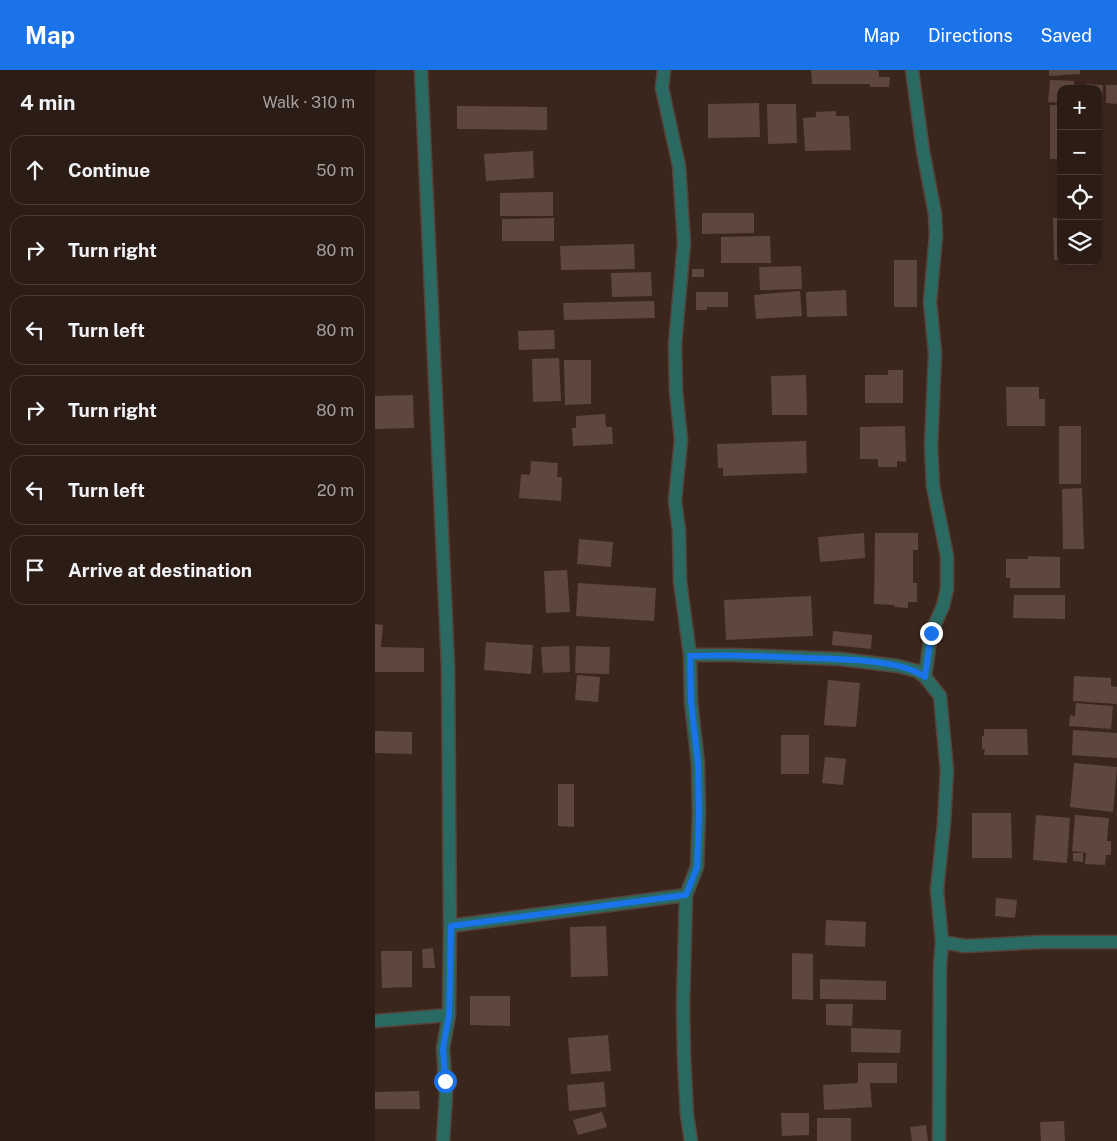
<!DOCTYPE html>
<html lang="en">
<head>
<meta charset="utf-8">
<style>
  :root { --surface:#2c1c16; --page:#382923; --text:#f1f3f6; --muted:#a6a1a1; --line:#483a35; --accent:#1a73e8 }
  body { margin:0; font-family:"Public Sans",sans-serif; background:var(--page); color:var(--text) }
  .controls { position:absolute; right:15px; top:15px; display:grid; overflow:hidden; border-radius:10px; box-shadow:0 5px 20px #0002 }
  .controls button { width:45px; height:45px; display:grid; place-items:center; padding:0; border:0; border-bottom:1px solid var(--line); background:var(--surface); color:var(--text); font:25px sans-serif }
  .stop { position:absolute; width:15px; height:15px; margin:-11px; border:4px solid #1a73e8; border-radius:50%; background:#fff }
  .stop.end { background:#1a73e8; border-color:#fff; box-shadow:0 1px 5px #0008 }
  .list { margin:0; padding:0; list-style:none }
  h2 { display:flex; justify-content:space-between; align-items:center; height:65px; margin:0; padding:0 20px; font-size:21px }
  h2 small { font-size:16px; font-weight:400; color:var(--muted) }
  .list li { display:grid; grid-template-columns:32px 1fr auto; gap:15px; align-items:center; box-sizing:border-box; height:70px; margin:0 10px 10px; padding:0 10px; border:1px solid var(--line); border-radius:15px }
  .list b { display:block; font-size:19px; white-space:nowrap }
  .list em { font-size:16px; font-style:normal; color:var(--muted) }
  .icon { flex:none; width:28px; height:28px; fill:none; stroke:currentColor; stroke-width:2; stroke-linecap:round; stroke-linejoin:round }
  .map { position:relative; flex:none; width:742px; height:1071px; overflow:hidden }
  header { display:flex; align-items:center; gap:30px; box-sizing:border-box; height:70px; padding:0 25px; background:var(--accent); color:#fff }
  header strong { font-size:24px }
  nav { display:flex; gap:28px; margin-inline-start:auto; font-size:18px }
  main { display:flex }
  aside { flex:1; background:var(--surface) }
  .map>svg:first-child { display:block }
</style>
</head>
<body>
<header>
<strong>Map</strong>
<nav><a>Map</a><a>Directions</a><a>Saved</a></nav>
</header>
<main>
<aside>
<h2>4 min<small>Walk · 310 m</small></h2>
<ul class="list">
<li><svg class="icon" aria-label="ahead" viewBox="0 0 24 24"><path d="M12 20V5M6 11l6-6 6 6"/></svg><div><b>Continue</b></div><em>50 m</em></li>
<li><svg class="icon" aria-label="right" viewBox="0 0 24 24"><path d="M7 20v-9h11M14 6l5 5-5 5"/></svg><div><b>Turn right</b></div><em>80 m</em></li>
<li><svg class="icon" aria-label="left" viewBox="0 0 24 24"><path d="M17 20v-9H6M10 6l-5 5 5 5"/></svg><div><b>Turn left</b></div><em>80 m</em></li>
<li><svg class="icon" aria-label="right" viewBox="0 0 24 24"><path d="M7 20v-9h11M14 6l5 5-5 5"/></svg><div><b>Turn right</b></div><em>80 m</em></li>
<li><svg class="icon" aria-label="left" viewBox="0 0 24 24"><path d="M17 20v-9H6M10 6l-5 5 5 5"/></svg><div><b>Turn left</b></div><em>20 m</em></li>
<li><svg class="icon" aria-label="arrive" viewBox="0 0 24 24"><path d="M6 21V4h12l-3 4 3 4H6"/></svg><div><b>Arrive at destination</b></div></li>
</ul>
</aside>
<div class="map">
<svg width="742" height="1071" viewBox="0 0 742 1071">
  <rect width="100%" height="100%" fill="#3b261d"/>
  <!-- building -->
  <g fill="#5e473d">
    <path d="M436,0H501L504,1V7H515L514,17H495V14H437Z"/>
    <path d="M674,0H705V4L674,6Z"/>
    <path d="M675,10L699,11V15L706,16V19H686V33L673,32Z"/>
    <path d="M712,14L728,15L727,34H723V19H712Z"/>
    <path d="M731,15H742V34L731,33Z"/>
    <path d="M384,33L385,67L333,68V34Z"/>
    <path d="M392,34H421L422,73L393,74Z"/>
    <rect x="675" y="35" width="11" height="54"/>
    <path d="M82,36L172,37V60L82,59Z"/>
    <path d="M461,41V46H474L476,80L430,81L428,48L441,47V42Z"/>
    <path d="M158,81L159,108L111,111L109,84Z"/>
    <path d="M178,122V146H125V123Z"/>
    <path d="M327,143H379V163L327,164Z"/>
    <path d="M179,148V171H127V149Z"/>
    <path d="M678,148H686V190H679Z"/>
    <path d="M395,166L396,193H346V167Z"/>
    <path d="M259,174L260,199L186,200L185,176Z"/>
    <rect x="519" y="190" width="23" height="47"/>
    <path d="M426,196L427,219L385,220L384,197Z"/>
    <rect x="317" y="199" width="12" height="8"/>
    <path d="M276,202L277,226L237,227L236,203Z"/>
    <path d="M471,220L472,246L432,247L431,222Z"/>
    <path d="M425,221L427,246L381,249L379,225Z"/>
    <path d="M321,222H353V237H332V240H321Z"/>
    <path d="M279,231L280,248L189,250L188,233Z"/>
    <path d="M179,260L180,279L144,280L143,261Z"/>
    <path d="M184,288L186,331L158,332L157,289Z"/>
    <path d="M189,290H216V334L190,335Z"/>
    <path d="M513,300H528V333H490V305H513Z"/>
    <path d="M431,305L432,345H397L396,306Z"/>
    <path d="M631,317H664V329H670V356H632Z"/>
    <path d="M38,325L39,358L0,359V326Z"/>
    <path d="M230,344L231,357H237L238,374L198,376L197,358H201V346Z"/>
    <path d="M530,356L531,392L522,391V397H503V389H485V357Z"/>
    <rect x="684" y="356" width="22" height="58"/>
    <path d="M431,371L432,403L348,406V398H343L342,374Z"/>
    <path d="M156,391L183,393L182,407H187L186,431L144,428L146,404L155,405Z"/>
    <path d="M707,418L709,479H688L687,419Z"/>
    <path d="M489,463L490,488L445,492L443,467Z"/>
    <path d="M500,463H543V480H538V513H542V532H533V538L519,537L520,535L499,534Z"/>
    <path d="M204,469L238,472L236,497L202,494Z"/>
    <path d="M653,486L685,487V518H635V508H631V489H653Z"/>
    <path d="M192,500L195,542L171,543L169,501Z"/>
    <path d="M203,513L281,518L279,551L201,546Z"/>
    <path d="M639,525H690V549L638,548Z"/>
    <path d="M436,526L438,566L351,570L349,530Z"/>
    <path d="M0,554L8,555L6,577L49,578V602H0Z"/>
    <path d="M458,561L497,565L496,579L457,575Z"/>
    <path d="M111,572L158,575L156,604L109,600Z"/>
    <path d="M194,576L195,602L168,603L166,577Z"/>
    <path d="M201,576L235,577L234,604L200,603Z"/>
    <path d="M202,605L225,607L223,632L200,630Z"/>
    <path d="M699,606L736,608V616L742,617V634L698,631Z"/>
    <path d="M453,610L485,613L481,657L449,655Z"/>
    <path d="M701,633L738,636L736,659L694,656L695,645L700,646Z"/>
    <path d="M609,659H652L653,685H609L610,679H607V666H609Z"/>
    <path d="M698,660L742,663V688L697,685Z"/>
    <path d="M0,661L37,662V684L0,683Z"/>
    <rect x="406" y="665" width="28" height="39"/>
    <path d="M450,687L471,689L468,715L447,713Z"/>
    <path d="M699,693L742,697L738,742L695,737Z"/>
    <path d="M183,714H199V757L183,756Z"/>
    <path d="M597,743H636L637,788H597Z"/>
    <path d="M661,745L695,748L692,793L658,790Z"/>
    <path d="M700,745L734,748L732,771H736V785H731L730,795L710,794L711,783L697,781Z"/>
    <path d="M698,783H708V792L698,791Z"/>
    <path d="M621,828L642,830L640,848L620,846Z"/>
    <path d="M451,850L491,852L490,877L450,875Z"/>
    <path d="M231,856L233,906L196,907L195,857Z"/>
    <path d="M58,878L60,898H48L47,879Z"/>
    <path d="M6,881H37V917L7,918Z"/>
    <path d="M417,883L438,884V930L417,929Z"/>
    <path d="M445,909L511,911V930L445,929Z"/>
    <path d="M95,926H135V956L95,955Z"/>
    <path d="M451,934H478L477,956L451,955Z"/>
    <path d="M476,958L526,960L525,983L476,982Z"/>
    <path d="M233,965L236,1001L196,1004L193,968Z"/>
    <path d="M483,993H522V1013H495L497,1037L449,1040L448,1015L483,1013Z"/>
    <path d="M229,1012L231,1037L194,1041L192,1015Z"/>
    <path d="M44,1021L45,1039H0V1022Z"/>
    <path d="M227,1042L232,1057L203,1065L198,1050Z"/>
    <path d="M406,1043H434V1065L407,1066Z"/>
    <rect x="442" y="1048" width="34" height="23"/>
    <path d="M689,1051L690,1071H666L665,1052Z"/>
    <path d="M551,1055L553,1071H537L535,1057Z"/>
  </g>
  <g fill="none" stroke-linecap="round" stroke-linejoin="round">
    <defs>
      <g id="street">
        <path d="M537,0L548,81L560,144L561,165L555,232L560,283L556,376L558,416L572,486V519L568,536L556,563L550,607"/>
        <path d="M315,585H359L466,589L523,596L542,601L550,607L565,626L572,701L569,753L562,820L567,872L565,895L564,1071"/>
        <path d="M311,825L308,936L309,988L312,1045L316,1071"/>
        <path d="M75,856L311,825L322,797L324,744L323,694L316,632L315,585L305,511L304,460L300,431L306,370L301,321L300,274L309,173L304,96L287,18L289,0"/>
        <path d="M567,872L590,876L666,872H742"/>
        <path d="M0,951L74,945L75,856L73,596L46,0"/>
        <path d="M68,1071L71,1025L68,978L74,945"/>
      </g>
    </defs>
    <!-- street casing -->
    <use href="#street" stroke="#564239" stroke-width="15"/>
    <!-- street -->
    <use href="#street" stroke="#2a6a62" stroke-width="12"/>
  </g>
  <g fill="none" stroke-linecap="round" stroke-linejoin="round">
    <!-- route -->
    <path stroke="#1a73e8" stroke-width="6" d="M70,1011L68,978L74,945L76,856L311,825L322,797L324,744L323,694L316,632L315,586C353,585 392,586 430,588C463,589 525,589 550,607L556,563"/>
  </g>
</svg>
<div class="controls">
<button>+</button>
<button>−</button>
<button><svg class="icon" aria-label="locate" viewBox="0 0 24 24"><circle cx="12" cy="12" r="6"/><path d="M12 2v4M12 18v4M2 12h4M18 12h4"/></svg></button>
<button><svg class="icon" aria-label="layers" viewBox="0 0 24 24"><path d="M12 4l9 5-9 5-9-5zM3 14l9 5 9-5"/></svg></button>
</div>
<div class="stop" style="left:70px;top:1011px"></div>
<div class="stop end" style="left:556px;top:563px"></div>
</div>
</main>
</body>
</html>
